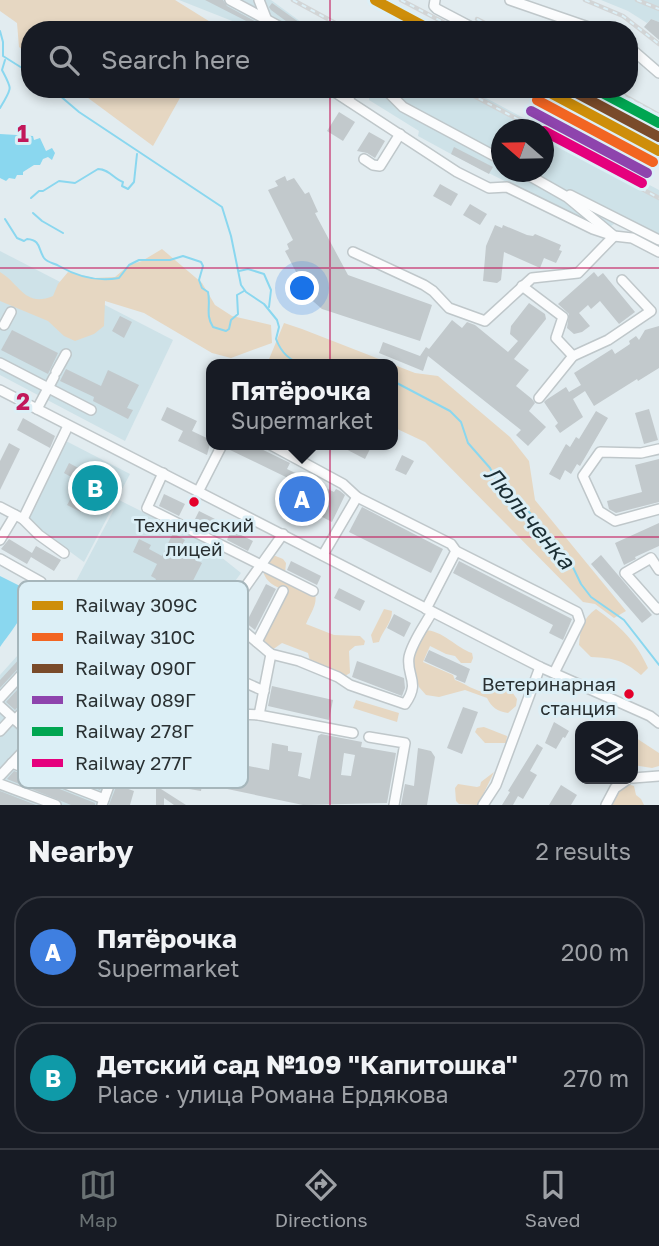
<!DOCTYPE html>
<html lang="en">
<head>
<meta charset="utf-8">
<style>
  :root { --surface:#171b24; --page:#242831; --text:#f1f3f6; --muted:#9ea1a6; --line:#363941; --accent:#6a7274 }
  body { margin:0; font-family:"Golos Text",sans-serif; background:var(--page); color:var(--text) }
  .controls { position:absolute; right:21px; bottom:21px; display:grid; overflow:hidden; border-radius:14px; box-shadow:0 4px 10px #0003 }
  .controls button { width:63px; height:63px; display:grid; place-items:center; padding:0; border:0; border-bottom:2px solid var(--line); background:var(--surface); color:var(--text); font:35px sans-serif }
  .compass { position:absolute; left:491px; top:119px; width:63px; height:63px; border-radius:50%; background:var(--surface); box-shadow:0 4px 10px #0003; rotate:290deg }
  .you { position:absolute; left:303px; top:289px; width:24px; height:24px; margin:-18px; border:5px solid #fff; border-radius:50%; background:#1a73e8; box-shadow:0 0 0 10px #1a73e833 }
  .badge { display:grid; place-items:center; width:46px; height:46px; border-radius:50%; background:var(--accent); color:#fff; font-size:23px; font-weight:700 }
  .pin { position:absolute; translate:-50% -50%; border:4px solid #fff; box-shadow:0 2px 7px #0006 }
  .popup { position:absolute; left:206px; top:359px; width:192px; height:91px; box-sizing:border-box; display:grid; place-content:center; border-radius:14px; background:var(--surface); filter:drop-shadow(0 2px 5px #0005); font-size:23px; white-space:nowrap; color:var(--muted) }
  .popup b { font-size:26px; color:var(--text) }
  .popup::after { content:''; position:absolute; left:50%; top:100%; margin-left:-14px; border:14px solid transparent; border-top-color:var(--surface) }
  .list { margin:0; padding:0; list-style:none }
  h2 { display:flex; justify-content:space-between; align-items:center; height:91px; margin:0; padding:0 28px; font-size:30px }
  h2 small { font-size:23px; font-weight:400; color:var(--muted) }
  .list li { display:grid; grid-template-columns:46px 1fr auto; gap:21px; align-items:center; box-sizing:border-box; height:112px; margin:0 14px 14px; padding:0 14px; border:2px solid var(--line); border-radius:28px }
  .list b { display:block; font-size:26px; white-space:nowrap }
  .list p { margin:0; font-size:23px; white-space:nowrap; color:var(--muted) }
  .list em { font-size:23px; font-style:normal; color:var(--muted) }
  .icon { flex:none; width:38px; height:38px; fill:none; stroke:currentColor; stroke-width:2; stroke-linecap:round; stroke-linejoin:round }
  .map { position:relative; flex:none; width:659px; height:805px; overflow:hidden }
  .search { position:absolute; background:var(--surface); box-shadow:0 4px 10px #0003; left:21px; right:21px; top:21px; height:77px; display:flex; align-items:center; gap:18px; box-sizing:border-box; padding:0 24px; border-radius:28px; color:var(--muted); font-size:26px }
  .sheet { height:343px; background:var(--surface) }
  nav { display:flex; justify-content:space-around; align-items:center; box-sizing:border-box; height:98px; border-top:2px solid var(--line); background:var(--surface); font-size:19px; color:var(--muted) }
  nav a { display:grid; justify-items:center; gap:4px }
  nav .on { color:var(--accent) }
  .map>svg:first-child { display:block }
</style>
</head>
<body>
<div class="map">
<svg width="659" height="805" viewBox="0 0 659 805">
  <rect width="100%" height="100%" fill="#e2ecf0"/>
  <!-- built -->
  <g fill="#cee2e8" fill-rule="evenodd">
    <path d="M179,0H271L312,30H255Z"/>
    <path d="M601,0H659V22L651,19L647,23L628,11Z"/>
    <path d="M369,89H469L659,190V245L617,222L608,228L591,215L586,222L451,154L418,136L419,131L369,100ZM502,130H544V172H502Z"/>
    <path d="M0,251L173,340L125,441L0,375Z"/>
    <path d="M66,441L130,474L84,562L27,520Z"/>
    <path d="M119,500L201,541L241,573L191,641L103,599L91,615L65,602Z"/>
    <path d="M45,625L111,656L20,736L130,780L121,805H0V675Z"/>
  </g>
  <!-- green -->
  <g fill="#e6d7c2">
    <path d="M0,0H175L220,28L30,30V55L19,47L17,23L0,11Z"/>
    <path d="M76,89H185L153,146Z"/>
    <path d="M162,249L202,283L215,305L232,316L271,325L272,343L231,358L212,353L144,313L105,301L104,326L94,334L75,341L64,336L48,321L0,301V272C20,284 25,308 53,296L58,284L68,272L94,278L115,277L129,265L142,261Z"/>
    <path d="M284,323L302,329L415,373L438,376L510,437L529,461L535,500L626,611L614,618L595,604L583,602L425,442L393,427V364H267Z"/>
    <path d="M273,555L283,559L286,563L285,573L301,590L315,594C318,604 310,614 306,624L334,635L360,636L365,641L364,645L355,646L349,651L350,673L345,676L310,661L308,653L282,643L272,650L264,644L265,632L286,591C275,586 266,583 263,571L270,557Z"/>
    <path d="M384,609L392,611C392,623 382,631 379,642L373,643L371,635Z"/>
    <path d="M596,609C620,626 636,641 648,668L641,675C623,660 614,658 591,657L579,645C580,629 583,618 596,609Z"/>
    <path d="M424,630C443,630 456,648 472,653L473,658L471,663H461L455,656L446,654L430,646L423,662L453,675L455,680C464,683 479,694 489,692C499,691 502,688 512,692L517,699L516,706L508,713C497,711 492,708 487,698L465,690L439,697L426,695L419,687L411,661Z"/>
    <path d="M356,700L399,713L397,722L353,708Z"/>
    <path d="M484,727L507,736L506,743H485L475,732L477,728Z"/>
    <path d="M633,736L659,753V766L652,768L633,765Z"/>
    <path d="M494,772L478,805L459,804L456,801L455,788L458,784L477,787L480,786L481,782Z"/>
    <path d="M627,784L634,786L636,795L641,799L644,805H610L620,788Z"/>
  </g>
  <!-- water -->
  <g fill="#8ad7ef">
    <path d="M0,134L33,136L34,140L40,138L46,151L52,148L55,153L52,160L48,157L43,159L40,165H34L23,172V175H17L15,179L9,178L6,181L0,178Z"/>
    <path d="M0,576L24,588L29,594C29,610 10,633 0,647Z"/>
  </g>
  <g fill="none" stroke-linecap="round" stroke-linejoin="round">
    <!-- stream -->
    <g stroke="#8ad7ef" stroke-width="2">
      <path d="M0,31L3,42V56L30,73"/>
      <path d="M52,89L79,112L222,207L231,236L241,285L246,292L264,304L277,320L279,327L276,339C281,352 289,361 303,364"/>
      <path d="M0,108C12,87 13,91 2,70L5,60"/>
      <path d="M31,198L39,191H43L59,181L75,183L98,169C109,169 114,179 123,182L122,186L128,189L134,182L137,154"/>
      <path d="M33,213L42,221L63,233"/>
      <path d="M5,219L17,238L24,241L27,239C41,240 38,249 44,258C48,263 54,263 59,266C78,277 97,282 119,278L129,265L139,260H170L183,256L201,262L203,266L199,280L202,288L208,292C211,305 205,315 213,327L226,331L229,329L231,320L238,314L237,295L244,291"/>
      <path d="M239,271L248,269L264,274L271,290L269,307"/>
      <path d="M393,381L450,411L461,422L468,443L490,468L495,478L538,521L568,557L581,584L591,597L624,620L659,665"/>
    </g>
  </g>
  <!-- building -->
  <g fill="#c2c9cc" fill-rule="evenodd">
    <path d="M205,0H223L227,6L271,30L259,28L257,30L253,27L254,25Z"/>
    <path d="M272,3L310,30H298L271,10L269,7Z"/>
    <path d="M651,19L659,22V40L644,27Z"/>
    <path d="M339,112L355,122L343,141L327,131Z"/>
    <path d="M369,132L385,141L375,158L367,153L357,151Z"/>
    <path d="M454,147L493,167L489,174L451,154Z"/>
    <path d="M285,176L287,181L294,178L305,194L309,192L318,212L315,213L318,219L348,275L432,305L420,341L322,309L299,289L304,287L285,251L289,249L287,244L293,240L268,190L278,186L275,181Z"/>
    <path d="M440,184L458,194L451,206L433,196Z"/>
    <path d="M470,204L487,214L480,225L463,215Z"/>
    <path d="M495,225L502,228L503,225L527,235L533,236L535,234L561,245L559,250L562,251L556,263L544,258L540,268L504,252L501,280L497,283L483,281L486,246Z"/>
    <path d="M594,272L598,277L603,273L635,312L619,324L600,301L591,309L588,305L579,313L590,326L582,332L574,334L567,328L569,314L558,304Z"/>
    <path d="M529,303L545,314L546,319L514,359L529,370L516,386L532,399L535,403L529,411L546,427L528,446L516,435L521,430L428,356L423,371L379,353L383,342L420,356L426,347L429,349L452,320L462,328L467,322L475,325L508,352L518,341L510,334L511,326Z"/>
    <path d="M120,316L132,322L124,338L112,331Z"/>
    <path d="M659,326V368L638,381L637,379L594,406L585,391L573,399L583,417L560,433L555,426L558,423L544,402L546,400L566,387L569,392L581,385L574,373L612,349L615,354L630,344L629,341L636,336L639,340L645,330Z"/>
    <path d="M12,330L58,353L48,374L1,350Z"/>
    <path d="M66,369L101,386L108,370L139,385L127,408L133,410L128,419L93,401L94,397L60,381Z"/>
    <path d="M167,407L197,421L192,431L211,440L207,455L178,441L183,431L161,420Z"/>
    <path d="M649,409L658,440L644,444L635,413Z"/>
    <path d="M596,411L608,418L580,466L577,464L571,474L565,470L560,480L549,474L566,444L570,447L576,437L579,439Z"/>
    <path d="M23,418L55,436L50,448L17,430Z"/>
    <path d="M9,443L20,449L0,490V461Z"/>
    <path d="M229,445H253L290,463L287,469L334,492L336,489L340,491L345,495L332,522L281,496L290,479L228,449Z"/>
    <path d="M338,445H367L371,447L365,459Z"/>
    <path d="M402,455L414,461L406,475L395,470Z"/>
    <path d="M659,459V502L616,513L609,509L607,501L642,492L635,465Z"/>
    <path d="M69,463L114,487L109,497L93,489L81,512L67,505L80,482L64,473Z"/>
    <path d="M164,494L185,504L179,516L159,506Z"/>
    <path d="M362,507L443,549L431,573L349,532Z"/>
    <path d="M199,511L219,521L213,533L193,523Z"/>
    <path d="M659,523V546L635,557L636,559L624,565L615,543Z"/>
    <path d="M231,530L253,541L248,551L227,540Z"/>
    <path d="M173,533L185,540L182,545L194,551L191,557L202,563L180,606L168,600L166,605L155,599L152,605L139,598L145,586L151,589L156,579L151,576L157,564L133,552L139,539L151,545L149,549L162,556Z"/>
    <path d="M9,539L32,553L36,546L61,560L54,571L31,557L27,564L1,549Z"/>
    <path d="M601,555L652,615L642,623L591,564Z"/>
    <path d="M291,561L321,576L317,585L287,570Z"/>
    <path d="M459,561L572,619L563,640L549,633L553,625L453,573Z"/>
    <path d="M266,584L276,589L255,630L246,623Z"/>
    <path d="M339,588L365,601L360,611L334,598Z"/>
    <path d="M394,614L411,623L404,637L387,628Z"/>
    <path d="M57,620L137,656L144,663L172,671L177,655L187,658L173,698L139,688L120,750L140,757L136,770L116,764L114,770L54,746L56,741L82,750L89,748L105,706L118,698L122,683L111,680L105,683L101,679L78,704L74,700L95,678L126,662L65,629L54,628Z"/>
    <path d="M45,631L49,635L0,688V680Z"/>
    <path d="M61,642L72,648L15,710L6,702Z"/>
    <path d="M429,650L470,669L465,683L455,679L457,676L424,661Z"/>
    <path d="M85,655L92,658L91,661L53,702L28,716Z"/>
    <path d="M357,661L404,678L405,688L402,696L352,677Z"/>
    <path d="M195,683L211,687L215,702L191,699Z"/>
    <path d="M272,686L333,700L329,720L268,706Z"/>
    <path d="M463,707L478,712L462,754L447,748Z"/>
    <path d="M183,711L199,712L211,716L209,745L201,791L159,784L162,764L152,763L161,727L188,731V720L182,719Z"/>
    <path d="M554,722L569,731L565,738L563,737L556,749L545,743Z"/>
    <path d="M321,734L362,742L361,747L396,753L387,803L303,805L213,786L219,760L269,770L272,743L288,746V751L302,753L298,776L310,779L318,736ZM344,753L355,755L351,776L341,775Z"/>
    <path d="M537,744L543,748L530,771L537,775L523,799L518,796L513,805H502L510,792L508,791Z"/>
    <path d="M418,748L431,751L435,757L427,805H401L405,784L414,786Z"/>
    <path d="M32,752L103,781L100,790L24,760Z"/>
    <path d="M14,771L95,803V805H71L7,779Z"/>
    <path d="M119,779L123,780L120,786L134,791L130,805H109Z"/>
    <path d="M561,785L577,795L571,805H549Z"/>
    <path d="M156,789H161L186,805H174L164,798V805H156Z"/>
    <path d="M0,791L36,805H0Z"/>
  </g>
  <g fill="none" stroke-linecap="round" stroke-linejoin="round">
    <defs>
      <g id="minor">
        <path d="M230,0L286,30"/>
        <path d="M259,0L266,18"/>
        <path d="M435,0L434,6L437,9L477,30"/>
        <path d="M510,0L597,30"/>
        <path d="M629,47L659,73"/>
        <path d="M330,89L457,172L489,188L507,187L593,229L614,236L632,238L659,252"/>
        <path d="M385,89L403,107L502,160"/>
        <path d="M591,89L651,120"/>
        <path d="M349,101L350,89"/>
        <path d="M364,159L373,165L380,166L400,134"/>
        <path d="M570,195L659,240"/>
        <path d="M353,252L424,285L433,291L449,308L485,321L532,278L578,273L614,236L567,197L523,172"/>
        <path d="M522,286L563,317L556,338L573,356"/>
        <path d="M4,325L11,312"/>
        <path d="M0,363L91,410"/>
        <path d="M56,372L66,354"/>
        <path d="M0,390L540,667L650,716L659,723"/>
        <path d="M539,398L573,356L608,340L651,311L622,280"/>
        <path d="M37,409L54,377"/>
        <path d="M271,445L343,484L357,497L451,544L456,551L577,612L580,621L554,673"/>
        <path d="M659,449L641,453L600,452L583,476L599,511L615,521L659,509"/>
        <path d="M163,473L147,508L313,591"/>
        <path d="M198,492L222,445"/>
        <path d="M0,507L23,519L68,426"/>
        <path d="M23,519L39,535L64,553"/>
        <path d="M0,540L15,515"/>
        <path d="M323,555L357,497"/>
        <path d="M0,559L41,582"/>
        <path d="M659,570L651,558L625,573L657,609L659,608"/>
        <path d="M426,609L456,551"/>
        <path d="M225,615L271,654L299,661L338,677L350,685L405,704C421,682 406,676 409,657C412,642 425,625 432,612"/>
        <path d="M209,638L221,660L237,679L264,691"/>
        <path d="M257,642L283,591"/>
        <path d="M153,645L162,643L196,652"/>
        <path d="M0,698L57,636L62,635L97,653L99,658L97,665L57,708L55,722L49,731L84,743L99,701"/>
        <path d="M0,706L23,727L57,708"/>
        <path d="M204,707L238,714L259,715L271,654"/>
        <path d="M259,715L353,733"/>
        <path d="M15,720L84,646"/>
        <path d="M0,731L12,718"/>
        <path d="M369,737L405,743L394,805"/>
        <path d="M30,744L112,777L102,805"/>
        <path d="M149,749L156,715L179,703L196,652L209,638L283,534"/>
        <path d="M12,763L104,799"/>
        <path d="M0,776L30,744L109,695"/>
        <path d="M633,778L659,776"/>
        <path d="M0,784L56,805"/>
        <path d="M483,805L496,785L540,667"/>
        <path d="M606,805L615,788L628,779"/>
      </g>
    </defs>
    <!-- minor casing -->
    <use href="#minor" stroke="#bfc7ca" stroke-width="12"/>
    <!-- minor -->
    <use href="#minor" stroke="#fbfcfd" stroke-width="9"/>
    <defs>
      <g id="rail">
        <path d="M293,0L348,30"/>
        <path d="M401,0L458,30"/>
        <path d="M585,0L623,16L659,44"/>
        <path d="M637,0L659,9"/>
        <path d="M477,19L498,30"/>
        <path d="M461,89L538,130"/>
        <path d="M573,89L659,133"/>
        <path d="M612,89L659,115"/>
        <path d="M544,137L659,198"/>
      </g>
    </defs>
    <!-- rail casing -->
    <use href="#rail" stroke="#d2d5d6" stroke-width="4.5"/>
    <!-- rail -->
    <use href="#rail" stroke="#dceff6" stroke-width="2" stroke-dasharray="5" stroke-linecap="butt"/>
    <defs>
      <g id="rail-1">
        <path d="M375,0L431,30"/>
        <path d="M543,89L659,151"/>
      </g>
      <path id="rail-2" d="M537,100L653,162"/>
      <path id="rail-3" d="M569,89L659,137"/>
      <path id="rail-4" d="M531,111L647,173"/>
      <path id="rail-5" d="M595,89L659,123"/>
      <path id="rail-6" d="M544,131L642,183"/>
    </defs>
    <!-- rail-1 casing -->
    <use href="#rail-1" stroke="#dceff6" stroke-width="16"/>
    <!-- rail-2 casing -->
    <use href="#rail-2" stroke="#dceff6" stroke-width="16"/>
    <!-- rail-3 casing -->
    <use href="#rail-3" stroke="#dceff6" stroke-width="16"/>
    <!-- rail-4 casing -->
    <use href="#rail-4" stroke="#dceff6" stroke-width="16"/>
    <!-- rail-5 casing -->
    <use href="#rail-5" stroke="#dceff6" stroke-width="16"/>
    <!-- rail-6 casing -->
    <use href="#rail-6" stroke="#dceff6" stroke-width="16"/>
    <!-- rail-1 -->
    <use href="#rail-1" stroke="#ce8e0a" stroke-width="10"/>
    <!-- rail-2 -->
    <use href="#rail-2" stroke="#f26522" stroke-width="10"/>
    <!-- rail-3 -->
    <use href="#rail-3" stroke="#7a4b2a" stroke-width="10"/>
    <!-- rail-4 -->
    <use href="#rail-4" stroke="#8e44ad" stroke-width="10"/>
    <!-- rail-5 -->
    <use href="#rail-5" stroke="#00a651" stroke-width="10"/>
    <!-- rail-6 -->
    <use href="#rail-6" stroke="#e5007d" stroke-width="10"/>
  </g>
  <!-- grid -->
  <path fill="none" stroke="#c2185b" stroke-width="2" stroke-opacity="0.55" d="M330,0V30M330,89V805M0,268H659M0,537H659"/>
  <!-- markers -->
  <g fill="#e4002b" stroke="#dceff6" stroke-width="2.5">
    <circle cx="194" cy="502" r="6"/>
    <circle cx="629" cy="694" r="6"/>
  </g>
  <g text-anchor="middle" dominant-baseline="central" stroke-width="6" stroke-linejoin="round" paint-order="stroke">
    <!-- bus labels -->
    <g font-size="19" fill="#293032" stroke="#dceff6">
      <text x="194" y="524">Технический<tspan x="194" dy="24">лицей</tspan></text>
      <text x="616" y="683" text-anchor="end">Ветеринарная<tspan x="616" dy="24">станция</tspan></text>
    </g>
    <!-- water labels -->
    <g font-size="23" font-style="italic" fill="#1a2d33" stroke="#dceff6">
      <text transform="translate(530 517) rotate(50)">Люльченка</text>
    </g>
  </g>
  <!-- legend -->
  <rect x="18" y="581" width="230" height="207" rx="10" fill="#dceff6" stroke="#a6b6bb" stroke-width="2"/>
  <rect x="32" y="601" width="31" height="9" fill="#ce8e0a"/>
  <rect x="32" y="633" width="31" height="8" fill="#f26522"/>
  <rect x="32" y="664" width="31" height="9" fill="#7a4b2a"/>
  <rect x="32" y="696" width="31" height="8" fill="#8e44ad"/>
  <rect x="32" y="727" width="31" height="9" fill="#00a651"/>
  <rect x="32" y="759" width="31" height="8" fill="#e5007d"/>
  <g font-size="19" fill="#293032">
    <text x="75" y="612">Railway 309С</text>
    <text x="75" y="644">Railway 310С</text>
    <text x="75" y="675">Railway 090Г</text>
    <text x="75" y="707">Railway 089Г</text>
    <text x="75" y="738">Railway 278Г</text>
    <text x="75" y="770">Railway 277Г</text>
  </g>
  <g font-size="23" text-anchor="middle" font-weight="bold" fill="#c2185b" stroke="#dceff6" stroke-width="6" stroke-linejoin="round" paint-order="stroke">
    <text x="23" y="142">1</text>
    <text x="23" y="410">2</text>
  </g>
</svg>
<div class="controls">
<button><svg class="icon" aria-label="layers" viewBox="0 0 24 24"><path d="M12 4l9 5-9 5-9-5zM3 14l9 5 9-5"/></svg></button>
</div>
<svg class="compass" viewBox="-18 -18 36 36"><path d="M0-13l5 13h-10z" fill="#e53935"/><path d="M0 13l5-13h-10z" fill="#9ea1a6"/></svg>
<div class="you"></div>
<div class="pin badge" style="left:302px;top:499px;background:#3f7fe0">A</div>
<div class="popup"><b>Пятёрочка</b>Supermarket</div>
<div class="pin badge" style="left:95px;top:488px;background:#0f9aa8">B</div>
<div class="search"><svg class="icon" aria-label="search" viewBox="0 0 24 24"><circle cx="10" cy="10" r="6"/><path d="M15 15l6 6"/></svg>Search here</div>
</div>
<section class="sheet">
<h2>Nearby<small>2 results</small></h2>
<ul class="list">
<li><span class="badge" style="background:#3f7fe0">A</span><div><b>Пятёрочка</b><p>Supermarket</p></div><em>200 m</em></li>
<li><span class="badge" style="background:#0f9aa8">B</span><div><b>Детский сад №109 &quot;Капитошка&quot;</b><p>Place · улица Романа Ердякова</p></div><em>270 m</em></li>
</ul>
</section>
<nav>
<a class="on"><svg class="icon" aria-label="map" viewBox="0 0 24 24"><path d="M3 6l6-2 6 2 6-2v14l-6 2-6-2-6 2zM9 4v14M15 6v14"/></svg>Map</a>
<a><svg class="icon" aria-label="directions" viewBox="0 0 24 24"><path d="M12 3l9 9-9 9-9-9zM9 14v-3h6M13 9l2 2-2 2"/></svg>Directions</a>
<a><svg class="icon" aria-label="saved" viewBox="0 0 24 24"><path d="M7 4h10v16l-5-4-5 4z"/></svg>Saved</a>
</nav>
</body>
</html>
